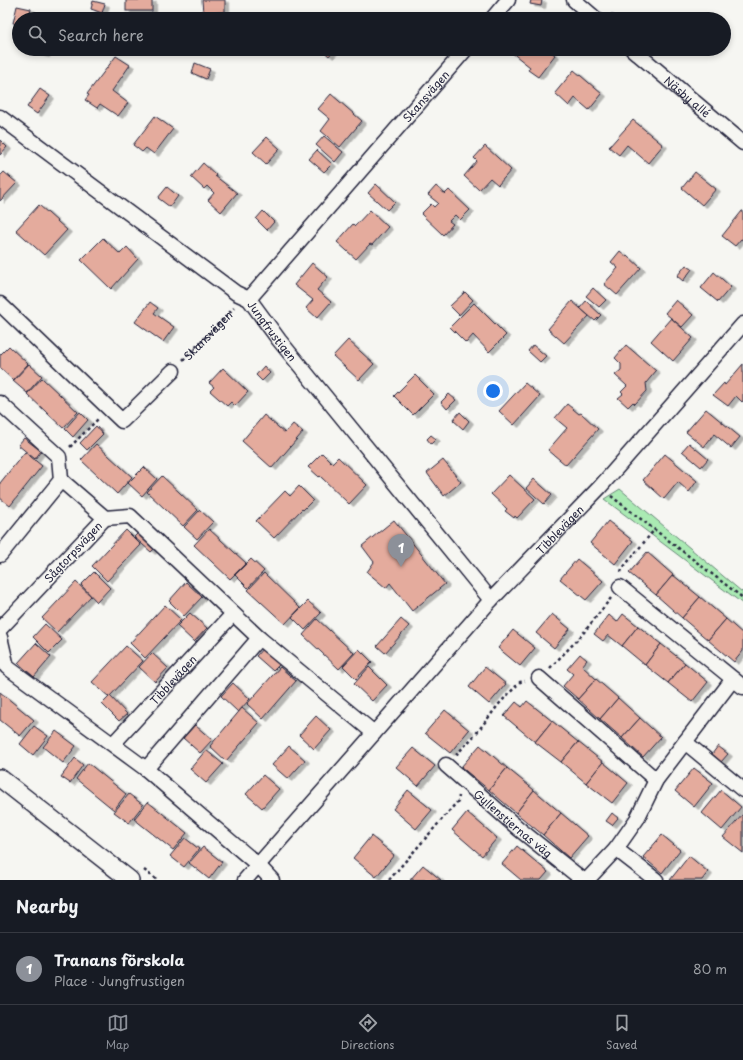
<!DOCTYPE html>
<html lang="en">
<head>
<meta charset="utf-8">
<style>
  :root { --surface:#171b24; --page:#242831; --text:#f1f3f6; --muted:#9ea1a6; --line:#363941; --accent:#8c9099 }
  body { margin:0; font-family:"Playpen Sans",sans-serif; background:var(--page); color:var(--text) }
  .you { position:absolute; left:493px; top:391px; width:14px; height:14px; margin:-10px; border:3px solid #fff; border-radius:50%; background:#1a73e8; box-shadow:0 0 0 6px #1a73e833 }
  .badge { display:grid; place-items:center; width:26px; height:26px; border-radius:50%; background:var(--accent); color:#fff; font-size:13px; font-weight:700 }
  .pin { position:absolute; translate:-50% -33px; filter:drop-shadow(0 1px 2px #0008) }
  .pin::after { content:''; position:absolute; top:21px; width:14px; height:12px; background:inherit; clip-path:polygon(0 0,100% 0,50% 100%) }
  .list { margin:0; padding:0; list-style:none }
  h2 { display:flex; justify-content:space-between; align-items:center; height:52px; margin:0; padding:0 16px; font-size:17px }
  h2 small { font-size:13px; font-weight:400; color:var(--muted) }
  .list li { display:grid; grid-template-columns:26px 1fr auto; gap:12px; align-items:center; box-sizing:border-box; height:72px; padding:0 16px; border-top:1px solid var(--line) }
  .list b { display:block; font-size:15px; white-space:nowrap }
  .list p { margin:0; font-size:13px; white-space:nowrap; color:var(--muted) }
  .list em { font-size:13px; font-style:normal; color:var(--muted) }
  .icon { flex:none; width:22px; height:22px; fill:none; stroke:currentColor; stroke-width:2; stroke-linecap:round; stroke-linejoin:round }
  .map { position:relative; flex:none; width:743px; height:880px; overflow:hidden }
  .search { position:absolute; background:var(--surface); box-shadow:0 2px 6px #0003; left:12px; right:12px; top:12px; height:44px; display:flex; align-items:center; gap:10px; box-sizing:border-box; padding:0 14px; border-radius:22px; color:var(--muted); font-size:15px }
  .sheet { height:124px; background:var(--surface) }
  nav { display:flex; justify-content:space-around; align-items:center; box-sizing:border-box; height:56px; border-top:1px solid var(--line); background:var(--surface); font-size:11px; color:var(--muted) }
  nav a { display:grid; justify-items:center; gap:2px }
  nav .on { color:var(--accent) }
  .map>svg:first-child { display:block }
</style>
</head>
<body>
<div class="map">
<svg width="743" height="880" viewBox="0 0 743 880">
  <defs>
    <filter id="shadow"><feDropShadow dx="4.5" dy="2.5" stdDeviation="0" flood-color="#0004"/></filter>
  </defs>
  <rect width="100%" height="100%" fill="#f6f6f2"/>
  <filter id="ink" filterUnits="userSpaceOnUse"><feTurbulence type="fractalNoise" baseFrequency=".025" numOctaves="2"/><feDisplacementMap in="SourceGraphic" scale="8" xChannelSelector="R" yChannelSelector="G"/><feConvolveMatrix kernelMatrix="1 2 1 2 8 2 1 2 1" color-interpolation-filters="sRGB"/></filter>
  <g filter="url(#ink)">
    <!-- green -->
    <path fill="#aaeab3" stroke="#668677" d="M620,489L742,592L743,591V604L604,499Z"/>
    <!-- building -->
    <g fill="#e4ab9d" stroke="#22223b" filter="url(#shadow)">
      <rect x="126" y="0" width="26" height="11"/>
      <path d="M202,0H225V12L203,13Z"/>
      <path d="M531,0H542L541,6L530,4Z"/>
      <path d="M93,1L105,4L102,13L91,9Z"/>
      <path d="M17,6L31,9L29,19H19V25L13,23Z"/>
      <path d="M30,49H47L45,55L29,51Z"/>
      <path d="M321,49H335L329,56Z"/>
      <path d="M514,49H548L555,55L538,77L528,70L530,67L511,52Z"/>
      <path d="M116,56L130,65L112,91L128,103L118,116L100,104L97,108L85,100L89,95L87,94Z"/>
      <path d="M195,63L210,69L206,79L192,73Z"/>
      <path d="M574,70L602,94L589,110L575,98L569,106L555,93Z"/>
      <path d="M40,89L50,96L37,114L27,107Z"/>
      <path d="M331,94L362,121L340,147L321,131L330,119L318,109Z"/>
      <path d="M155,116L173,129L154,154L146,148L142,152L133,145Z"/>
      <path d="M633,120L663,145L648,163L627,145L619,155L609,147Z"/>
      <path d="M324,136L343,152L335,162L316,145Z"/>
      <path d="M267,137L280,149L266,164L253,152Z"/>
      <path d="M0,140L7,147L0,155Z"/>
      <path d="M485,146L511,170L498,185L490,178L479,190L464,176L477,161L474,158Z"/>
      <path d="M317,150L332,164L324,172L309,159Z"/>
      <path d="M203,163L216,175L215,176L237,193L221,212L208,200L214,193L207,186L204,189L191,177Z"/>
      <path d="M4,172L17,183L0,201V176Z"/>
      <path d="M695,172L716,189L702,205L682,188Z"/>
      <path d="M376,184L395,202L387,210L368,193Z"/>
      <path d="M436,186L445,194L449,190L470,210L460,220L455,215L449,221L453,224L443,235L421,214L431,204L434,207L438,203L428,195Z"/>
      <path d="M167,187L178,196L170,207L158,198Z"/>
      <path d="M39,205L67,230L44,255L16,230Z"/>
      <path d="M370,210L388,227L372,245L370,244L356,259L337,242L353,224L355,226Z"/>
      <path d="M263,211L274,222L267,230L256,219Z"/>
      <path d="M742,211H743V240L741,239L735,246L722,236Z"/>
      <path d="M103,238L120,254L127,247L138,259L111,289L81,260Z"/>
      <path d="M620,251L627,257L628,256L641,268L617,295L604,284L618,268L611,262Z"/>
      <path d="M312,263L328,277L317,290L331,302L317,318L306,308L313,300L294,285Z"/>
      <path d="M686,265L692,269L683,281L677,276Z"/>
      <path d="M714,272L731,287L718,302L701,288Z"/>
      <path d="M593,288L606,300L599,307L586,296Z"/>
      <path d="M465,292L473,300L459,315L450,306Z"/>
      <path d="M676,300L693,315L682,327L665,313Z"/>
      <path d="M572,301L589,316L564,343L548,329Z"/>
      <path d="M586,301L601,315L595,321L580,308Z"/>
      <path d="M150,302L158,308L154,313L174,327L163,342L135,322Z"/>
      <path d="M474,303L506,335L489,352L473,335L466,343L450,327Z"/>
      <path d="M671,318L693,338L673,361L651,341Z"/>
      <path d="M348,340L374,364L359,380L333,356Z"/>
      <path d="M533,345L546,356L540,362L528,351Z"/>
      <path d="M626,345L656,371L646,383L647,391L635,404L633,402L628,407L618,398L623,394L621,392L627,386L615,375L621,370V364L615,358Z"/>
      <path d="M9,346L28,364L13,380L0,368V355Z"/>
      <path d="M29,364L42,376L27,393L13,381Z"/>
      <path d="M743,364V401L742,402L736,396L728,406L713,395L724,383L725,385Z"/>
      <path d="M264,366L270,373L262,381L256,375Z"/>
      <path d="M223,368L248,392L235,406L231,402L227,406L210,391L214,387L209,383Z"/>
      <path d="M415,375L434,394L413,415L394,396Z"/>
      <path d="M42,378L78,412L63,428L27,394Z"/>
      <path d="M525,383L540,396L514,425L499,411Z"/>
      <path d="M449,394L456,400L447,409L441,402Z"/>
      <path d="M567,404L579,414L581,413L598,429L566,465L548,450L567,428L555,418Z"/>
      <path d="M706,409L740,437L731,448L714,434L704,447L686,432Z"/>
      <path d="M80,412L88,420L73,437L65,429Z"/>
      <path d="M460,412L469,421L463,429L453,420Z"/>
      <path d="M264,415L285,433L293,424L303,432L272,468L242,441Z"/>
      <path d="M96,426L103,434L87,450L80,443Z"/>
      <path d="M431,435L436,439L431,444L427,439Z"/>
      <path d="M24,438L41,451L35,459L18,445Z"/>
      <path d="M689,443L708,459L701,467L682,451Z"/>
      <path d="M96,444L132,477L117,494L81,460Z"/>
      <path d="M25,452L42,466L10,506L0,498V483Z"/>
      <path d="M322,453L332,463L338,457L367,485L349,504L320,476L319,477L308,467Z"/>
      <path d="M665,454L697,481L689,492L678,482L664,499L643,480Z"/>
      <path d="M443,460L461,482L444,496L427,473Z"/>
      <path d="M144,467L157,479L142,496L128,483Z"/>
      <path d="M509,475L535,499L517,518L515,516L514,518L505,511L507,509L491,494Z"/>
      <path d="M162,476L198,510L183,526L147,492Z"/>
      <path d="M534,479L552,495L544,504L526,488Z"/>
      <path d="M299,486L313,500L303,510L302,509L274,538L256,521L285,491L290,496Z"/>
      <path d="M200,510L213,522L197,539L184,527Z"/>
      <path d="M394,520L445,584L412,611L390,583L386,588L367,572L374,562L362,546Z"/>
      <path d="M608,521L633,541L615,564L590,543Z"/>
      <path d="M209,529L246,563L230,579L194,545Z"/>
      <path d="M126,530L141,545L107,581L92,566Z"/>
      <path d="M141,530L158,545L151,552L134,537Z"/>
      <path d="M647,552L673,575L656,595L629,573Z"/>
      <path d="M251,559L264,571L248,588L235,575Z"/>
      <path d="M577,559L603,581L586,600L560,579Z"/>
      <path d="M94,572L110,588L97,602L81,585Z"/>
      <path d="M264,573L300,608L285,624L248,590Z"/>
      <path d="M673,575L700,597L682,618L656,595Z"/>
      <path d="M76,582L91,596L57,632L42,618Z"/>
      <path d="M186,582L202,597L184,616L169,601Z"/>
      <path d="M700,597L726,619L708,640L682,618Z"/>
      <path d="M308,601L321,613L305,630L292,617Z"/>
      <path d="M165,605L181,620L145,658L130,643Z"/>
      <path d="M190,613L207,628L194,642L177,626Z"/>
      <path d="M552,614L570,629L554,648L536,633Z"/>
      <path d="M623,614L638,626L622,646L608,635L603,641L594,634L609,615L617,622Z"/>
      <path d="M317,619L354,653L339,669L303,635Z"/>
      <path d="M401,619L409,626L385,653L377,646Z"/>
      <path d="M726,619L743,634V651L734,662L708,640Z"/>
      <path d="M45,624L62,640L49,653L33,637Z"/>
      <path d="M638,626L661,644L645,665L622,646Z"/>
      <path d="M513,630L535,648L520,666L498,648Z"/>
      <path d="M36,643L51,657L34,677L18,663Z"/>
      <path d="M661,644L685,663L668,683L645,665Z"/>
      <path d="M126,646L143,661L109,697L92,682Z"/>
      <path d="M263,648L281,663L273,671L256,656Z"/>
      <path d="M359,649L372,662L356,679L343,666Z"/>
      <path d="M152,653L168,668L155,682L139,667Z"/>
      <path d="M580,654L587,660L582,666L596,679L578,699L563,686L573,674L567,669Z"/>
      <path d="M685,663L708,682L692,702L668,683Z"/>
      <path d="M280,667L296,681L263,719L247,704Z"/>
      <path d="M369,667L387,685L372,701L354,684Z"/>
      <path d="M485,667L506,684L489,704L469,687Z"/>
      <path d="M596,679L618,698L600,719L578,699Z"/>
      <path d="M233,683L250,699L238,712L221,696Z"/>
      <path d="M0,692L34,720L20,736L0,720Z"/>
      <path d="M110,696L127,714L119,721L102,704Z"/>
      <path d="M618,698L640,718L622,738L600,719Z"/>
      <path d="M527,701L552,721L535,742L504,716L516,702L522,707Z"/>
      <path d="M242,708L259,723L226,761L210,746Z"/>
      <path d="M445,710L469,730L450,753L425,733Z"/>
      <path d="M316,716L331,730L314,749L299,735Z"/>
      <path d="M640,718L661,737L643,757L622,738Z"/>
      <path d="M552,721L578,742L561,762L535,742Z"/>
      <path d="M195,725L212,740L200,753L183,738Z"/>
      <path d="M34,726L48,736L33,755L20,744Z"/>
      <path d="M56,731L76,746L63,763L43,747Z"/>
      <path d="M578,742L603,762L586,783L561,762Z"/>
      <path d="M480,745L507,768L489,790L461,767Z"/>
      <path d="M289,746L305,760L288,779L272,765Z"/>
      <path d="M718,746L728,754L721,762L712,754Z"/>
      <path d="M413,748L435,766L418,786L396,767Z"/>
      <path d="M206,750L223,764L206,783L190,769Z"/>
      <path d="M75,758L83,765L70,783L61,777Z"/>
      <path d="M603,762L628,783L612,803L586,783Z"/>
      <path d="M88,763L126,794L114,810L76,779Z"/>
      <path d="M507,768L534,790L516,813L489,790Z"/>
      <path d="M694,768L713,783L694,807L675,791Z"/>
      <path d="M263,775L279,789L262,808L246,794Z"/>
      <path d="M408,790L432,810L416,829L393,809Z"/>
      <path d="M534,790L561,813L543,835L516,813Z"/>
      <path d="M721,790L741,807L722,830L702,813Z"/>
      <path d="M129,794L143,805L129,823L114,812Z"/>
      <path d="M148,802L187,833L173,850L134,819Z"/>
      <path d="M467,812L497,838L482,856L452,830Z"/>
      <path d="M561,813L588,836L569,858L543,835Z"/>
      <path d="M612,813L618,818L612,825L606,821Z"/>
      <path d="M743,814V853L723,837Z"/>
      <path d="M662,835L680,850L662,873L643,857Z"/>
      <path d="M371,836L394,855L376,877L353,858Z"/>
      <path d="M185,838L199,849L184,867L170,856Z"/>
      <path d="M517,846L548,872L541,880H521L502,864Z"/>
      <path d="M203,847L222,862L209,879L189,863Z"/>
      <path d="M689,856L708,872L702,880H670Z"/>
      <path d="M423,865L441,880H410Z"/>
    </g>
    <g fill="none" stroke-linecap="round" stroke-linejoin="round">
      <defs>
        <g id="minor">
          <path d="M574,0L596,19"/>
          <path d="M492,19L508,0"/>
          <path id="s2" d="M632,49L743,143"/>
          <path id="s3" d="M0,117L236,293L249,299L279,340L491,600"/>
          <path id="s4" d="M249,299L466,49"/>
          <path d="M0,304L122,421L173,371"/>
          <path d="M0,403L59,457L61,480"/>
          <path d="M105,518L130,516L259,638L374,733"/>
          <path d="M0,555L61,480L105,518L0,629"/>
          <path d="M620,587L743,687"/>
          <path d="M0,637L7,667L146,769L258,865L272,880"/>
          <path d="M539,678L656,780"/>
          <path d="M685,742L743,790"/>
          <path id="s5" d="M113,744L233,614"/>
          <path id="s6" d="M446,765L519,829L583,880"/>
          <path d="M146,769L259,638"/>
          <path d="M616,849L656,880"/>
          <path id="s7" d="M245,880L491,600L600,487L743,324"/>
          <path d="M587,880L616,849L637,819L656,780L733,679"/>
        </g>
        <path id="tertiary" d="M0,778L130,880"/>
      </defs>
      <!-- minor casing -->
      <use href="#minor" stroke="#22223b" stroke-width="17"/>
      <!-- tertiary casing -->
      <use href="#tertiary" stroke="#22223b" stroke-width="20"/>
      <!-- path -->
      <g stroke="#22223b" stroke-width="2.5" stroke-dasharray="3 3" stroke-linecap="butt">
        <path d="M611,14L616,19"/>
        <path id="s1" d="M183,360L234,308"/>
        <path d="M70,447L99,418"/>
        <path d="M611,496L743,598"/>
        <path d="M621,572L622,569L655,529"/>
        <path d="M550,668L581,636L611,598"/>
        <path d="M456,755L475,735L499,704L520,682L525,681"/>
        <path d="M144,870L157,880"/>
        <path d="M389,880L458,801L459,796"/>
      </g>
      <!-- minor -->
      <use href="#minor" stroke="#f6f6f2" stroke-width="14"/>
      <!-- tertiary -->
      <use href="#tertiary" stroke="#f6f6f2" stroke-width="17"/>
    </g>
  </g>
  <g text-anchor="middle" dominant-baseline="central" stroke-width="3" stroke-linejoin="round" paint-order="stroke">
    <!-- street labels -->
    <g font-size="11" fill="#22223b" stroke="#f6f6f2">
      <text stroke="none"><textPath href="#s4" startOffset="269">Skansvägen</textPath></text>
      <text stroke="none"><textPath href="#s2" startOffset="73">Näsby allé</textPath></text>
      <text stroke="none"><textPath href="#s3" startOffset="348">Jungfrustigen</textPath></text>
      <text stroke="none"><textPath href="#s1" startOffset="35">Skansvägen</textPath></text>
      <text stroke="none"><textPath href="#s7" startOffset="471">Tibblevägen</textPath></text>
      <text transform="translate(73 552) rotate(-47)">Sågtorpsvägen</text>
      <text stroke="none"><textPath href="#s5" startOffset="88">Tibblevägen</textPath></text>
      <text stroke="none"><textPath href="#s6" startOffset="89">Gyllenstiernas väg</textPath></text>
    </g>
  </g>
</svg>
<div class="you"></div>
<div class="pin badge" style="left:401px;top:567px">1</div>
<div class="search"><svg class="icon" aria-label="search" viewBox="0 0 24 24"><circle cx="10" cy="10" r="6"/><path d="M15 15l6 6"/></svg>Search here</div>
</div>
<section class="sheet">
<h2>Nearby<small></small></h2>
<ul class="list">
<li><span class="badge">1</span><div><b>Tranans förskola</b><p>Place · Jungfrustigen</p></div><em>80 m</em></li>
</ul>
</section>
<nav>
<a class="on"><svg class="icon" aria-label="map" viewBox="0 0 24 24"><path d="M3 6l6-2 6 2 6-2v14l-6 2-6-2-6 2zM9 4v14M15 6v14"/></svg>Map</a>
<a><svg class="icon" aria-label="directions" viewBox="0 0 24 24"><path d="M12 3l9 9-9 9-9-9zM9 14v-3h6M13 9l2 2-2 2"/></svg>Directions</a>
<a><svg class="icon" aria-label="saved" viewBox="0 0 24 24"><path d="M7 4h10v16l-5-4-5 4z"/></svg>Saved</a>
</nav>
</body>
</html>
